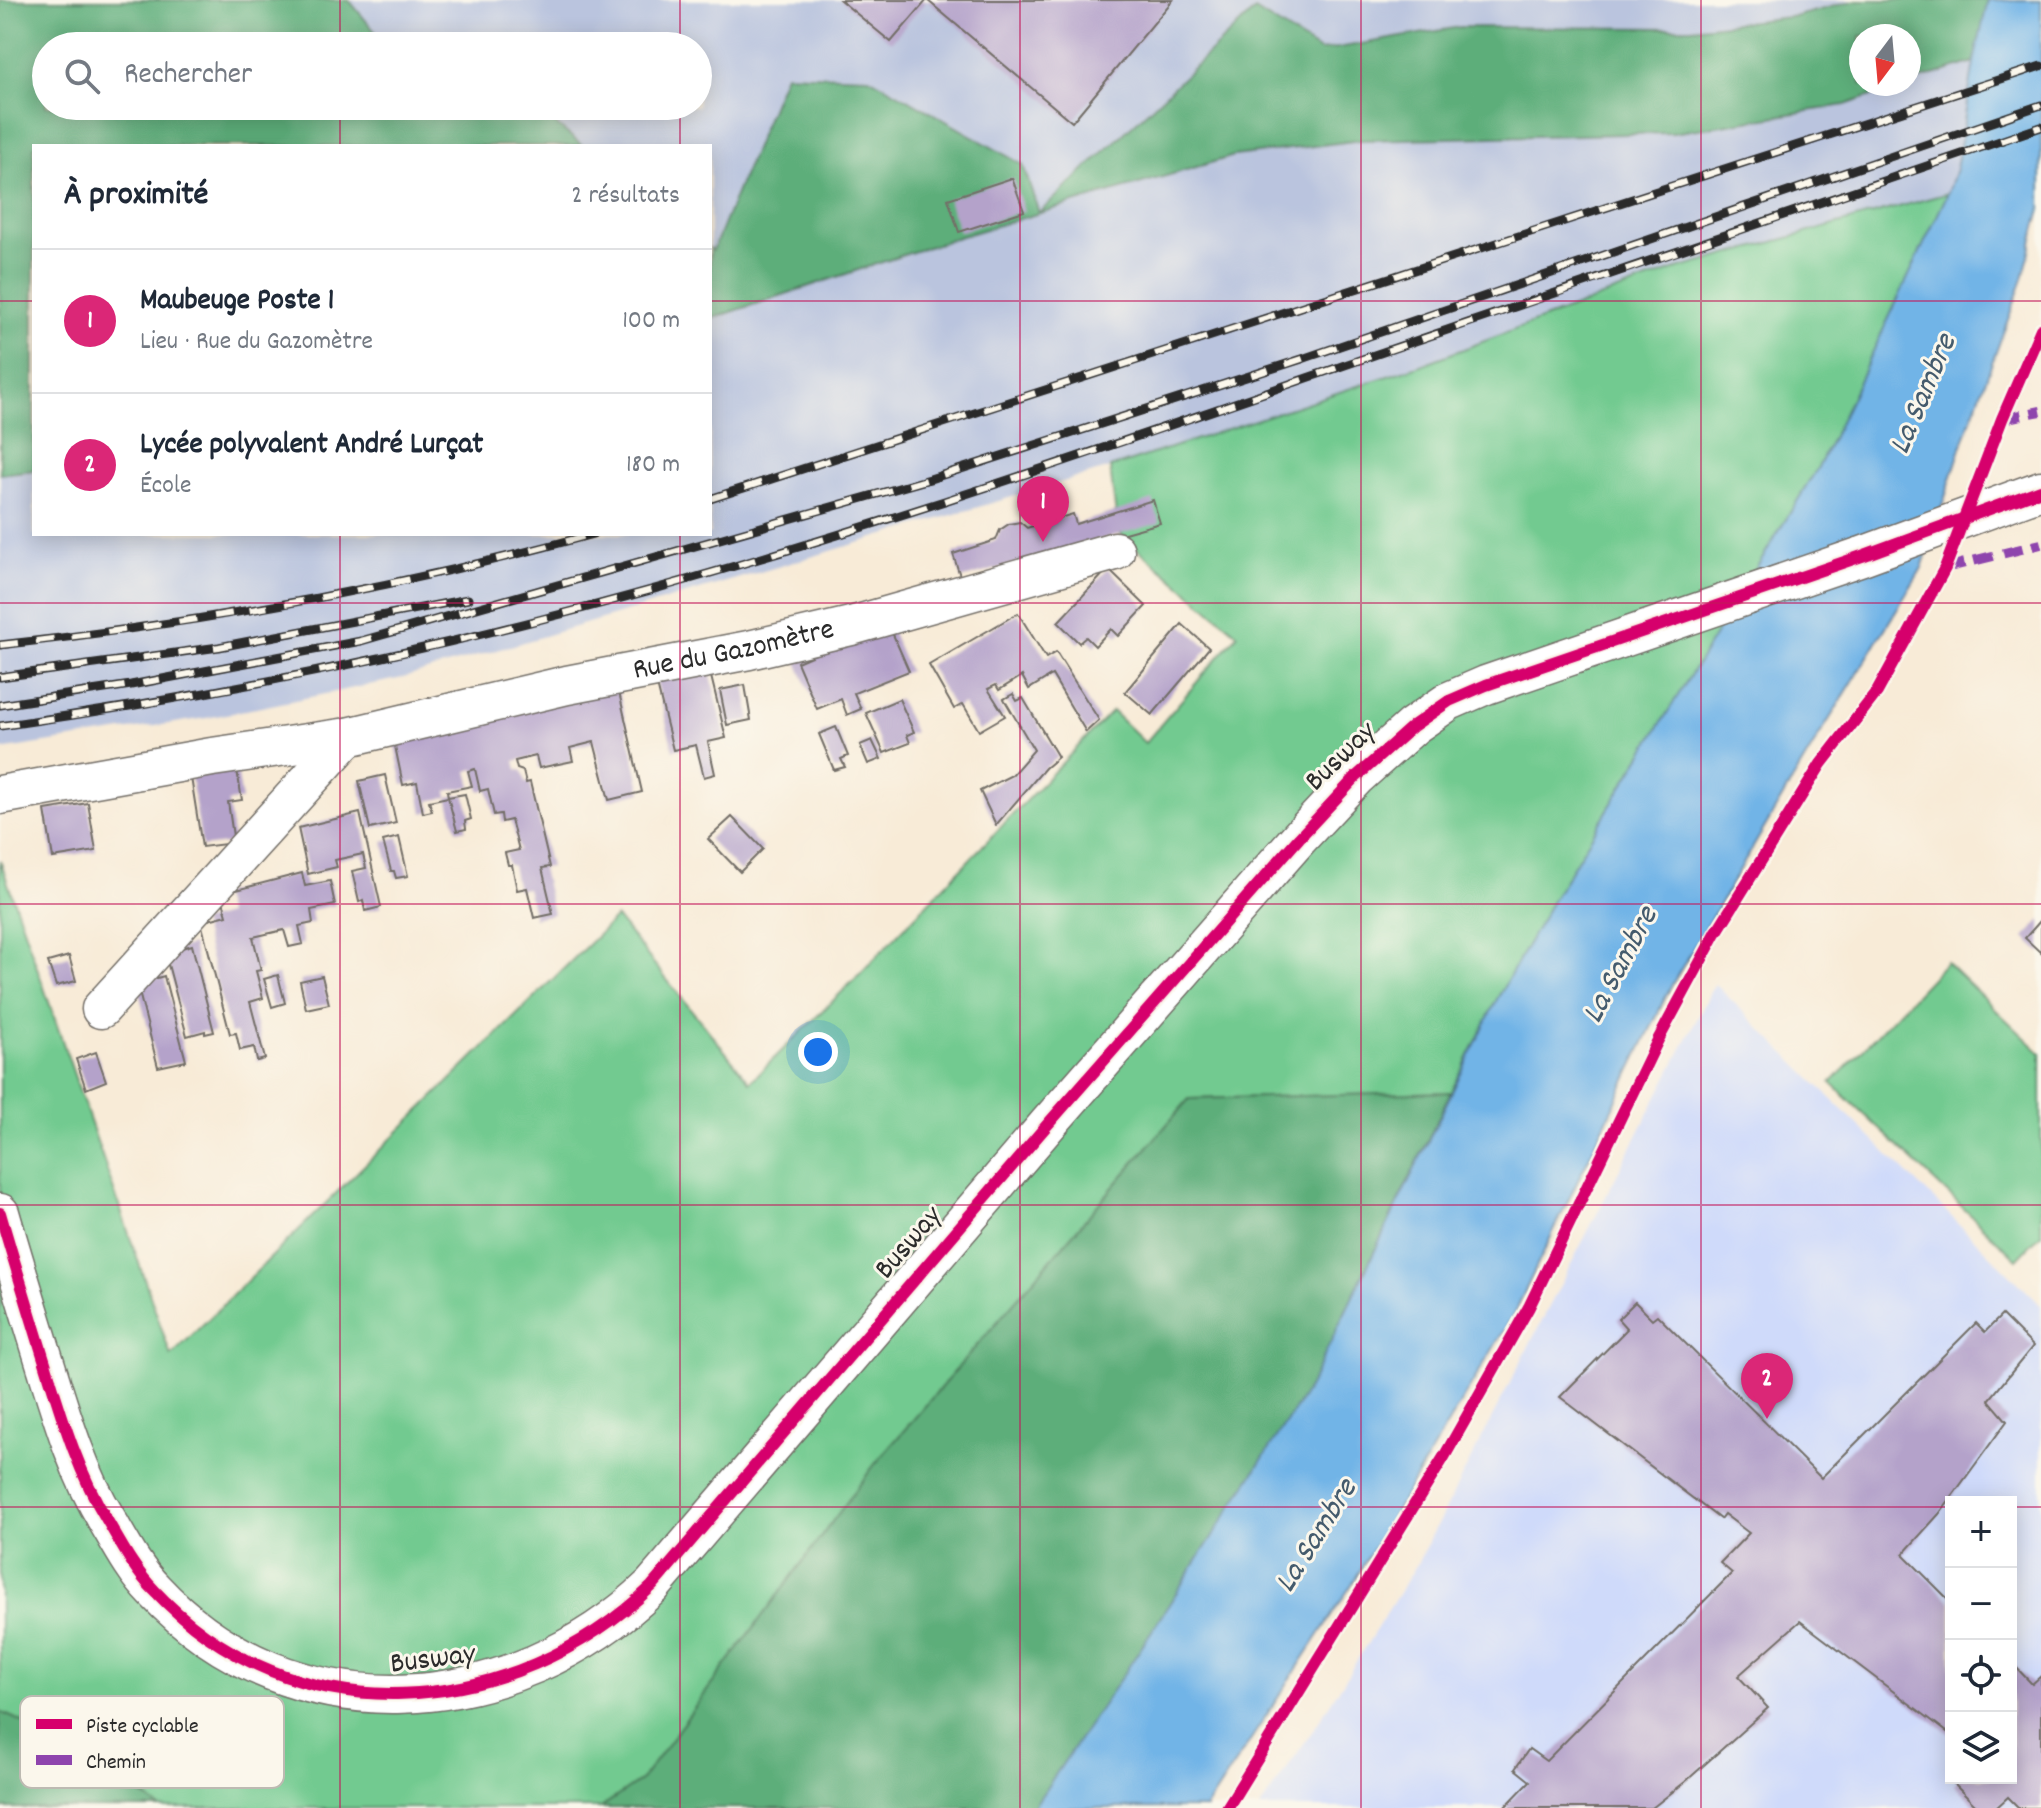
<!DOCTYPE html>
<html lang="fr">
<head>
<meta charset="utf-8">
<style>
  :root { --surface:#fff; --page:#f6f6f7; --text:#1f2937; --muted:#747a83; --line:#e0e1e3; --accent:#db2777 }
  body { margin:0; font-family:Dekko,sans-serif; background:var(--page); color:var(--text) }
  .controls { position:absolute; right:24px; bottom:24px; display:grid; overflow:hidden; border-radius:0px; box-shadow:0 4px 20px #0003 }
  .controls button { width:72px; height:72px; display:grid; place-items:center; padding:0; border:0; border-bottom:2px solid var(--line); background:var(--surface); color:var(--text); font:40px sans-serif }
  .compass { position:absolute; left:1849px; top:24px; width:72px; height:72px; border-radius:50%; background:var(--surface); box-shadow:0 4px 20px #0003; rotate:196deg }
  .you { position:absolute; left:818px; top:1052px; width:28px; height:28px; margin:-20px; border:6px solid #fff; border-radius:50%; background:#1a73e8; box-shadow:0 0 0 12px #1a73e833 }
  .badge { display:grid; place-items:center; width:52px; height:52px; border-radius:50%; background:var(--accent); color:#fff; font-size:26px; font-weight:700 }
  .pin { position:absolute; translate:-50% -66px; filter:drop-shadow(0 2px 4px #0008) }
  .pin::after { content:''; position:absolute; top:42px; width:28px; height:24px; background:inherit; clip-path:polygon(0 0,100% 0,50% 100%) }
  .list { margin:0; padding:0; list-style:none }
  h2 { display:flex; justify-content:space-between; align-items:center; height:104px; margin:0; padding:0 32px; font-size:34px }
  h2 small { font-size:26px; font-weight:400; color:var(--muted) }
  .list li { display:grid; grid-template-columns:52px 1fr auto; gap:24px; align-items:center; box-sizing:border-box; height:144px; padding:0 32px; border-top:2px solid var(--line) }
  .list b { display:block; font-size:30px; white-space:nowrap }
  .list p { margin:0; font-size:26px; white-space:nowrap; color:var(--muted) }
  .list em { font-size:26px; font-style:normal; color:var(--muted) }
  .icon { flex:none; width:44px; height:44px; fill:none; stroke:currentColor; stroke-width:2; stroke-linecap:round; stroke-linejoin:round }
  .map { position:relative; flex:none; width:2041px; height:1808px; overflow:hidden }
  .search { position:absolute; background:var(--surface); box-shadow:0 4px 20px #0003; left:32px; top:32px; width:680px; height:88px; display:flex; align-items:center; gap:20px; box-sizing:border-box; padding:0 28px; border-radius:44px; color:var(--muted); font-size:30px }
  .panel { position:absolute; background:var(--surface); box-shadow:0 4px 20px #0003; left:32px; top:144px; width:680px; height:392px; border-radius:0px }
  .map>svg:first-child { display:block }
</style>
</head>
<body>
<div class="map">
<svg width="2041" height="1808" viewBox="0 0 2041 1808">
  <rect width="100%" height="100%" fill="#fbf7ec"/>
  <filter id="ink" filterUnits="userSpaceOnUse"><feTurbulence type="fractalNoise" baseFrequency=".0125" numOctaves="2"/><feDisplacementMap in="SourceGraphic" scale="16" xChannelSelector="R" yChannelSelector="G"/><feConvolveMatrix kernelMatrix="1 2 1 2 8 2 1 2 1" color-interpolation-filters="sRGB"/></filter>
  <filter id="wash" filterUnits="userSpaceOnUse"><feTurbulence type="fractalNoise" baseFrequency=".006" numOctaves="4" result="noise"/><feDisplacementMap in="SourceGraphic" scale="32" xChannelSelector="R" yChannelSelector="G"/><feGaussianBlur stdDeviation="1.8" result="paint"/><feColorMatrix in="noise" values="0 0 0 0 0 0 0 0 0 0 0 0 0 0 0 0 0 1.4 0 .05"/><feComposite in="paint" operator="in"/></filter>
  <g filter="url(#wash)">
    <rect width="100%" height="100%" fill="#f8ebd7"/>
    <!-- built -->
    <path fill="#cfdafa" fill-rule="evenodd" d="M1715,984L2041,1305V1808H1260L1316,1726L1417,1564ZM1951,1502H2011V1778H1951Z"/>
    <!-- industrial -->
    <path fill="#bac4de" d="M349,0H1857L1797,16L1691,28L1460,27L1320,51L1255,10L1041,213L1234,156L1361,140L1673,133L1909,84L1974,62L1956,169L1948,193L1674,270L1418,366L1110,468L403,678L207,718L0,750V474L34,470V534H710V319L958,237L1039,214L1023,165L869,77L785,74L713,250L710,248V146H583L533,106H698V46H387Z"/>
    <!-- green -->
    <g fill="#72ca90" stroke="#4e7a5e" stroke-width="2">
      <path d="M1948,193L1820,464L1552,901L1496,1001L1451,1092L1189,1099L875,1464L641,1780L600,1808H160L68,1742L0,1712V860L171,1356L616,917L750,1082L853,981L1112,711L1145,743L1238,634L1118,532L1110,468L1418,366L1674,270Z"/>
      <path d="M1946,962L2041,1053V1234L2017,1259L1831,1083Z"/>
    </g>
    <!-- forest -->
    <g fill="#5dae7a" stroke="#446c52" stroke-width="2">
      <path d="M0,0H349L387,46H46V106H533L583,146H34V470L0,474Z"/>
      <path d="M1857,0H1988L1974,62L1909,83V36H1861V84H1907L1845,105L1673,133L1361,140L1234,156L958,237L710,319V248L713,250L785,74L869,77L1023,165L1039,213L1255,10L1320,51L1460,27L1691,28L1797,16Z"/>
      <path d="M1451,1092L1309,1387L1135,1657L1033,1808H600L641,1780L875,1464L1189,1099Z"/>
      <path d="M0,1712L68,1742L160,1808H0Z"/>
    </g>
    <!-- water -->
    <path fill="#71b4e7" stroke="#4e7089" stroke-width="2" d="M1988,0H2041V208L2023,279L1965,436L1922,568L1804,761L1670,988L1515,1312L1349,1589L1206,1808H1033L1135,1657L1309,1387L1496,1001L1552,901L1820,464L1948,193L1956,169L1974,62Z"/>
    <g id="blocks">
      <!-- building -->
      <g fill="#b4a2ca">
        <path d="M840,0H927L891,42Z"/>
        <path d="M927,0H1173L1072,122Z"/>
        <path d="M1012,178L1024,211L959,232L948,199Z"/>
        <path d="M1153,500L1160,523L961,579L953,554L996,540L1000,530L1009,524L1020,522L1027,528L1073,514L1076,524Z"/>
        <path d="M1108,569L1146,606L1118,636L1111,629L1095,646L1086,637L1079,643L1058,622Z"/>
        <path d="M1018,613L1046,658L1056,652L1099,720L1086,732L1052,675L1029,689L1022,676L999,690L996,685L988,689L1005,716L979,731L963,704L954,709L929,665Z"/>
        <path d="M888,623L909,671L854,693L861,709L847,715L841,699L817,709L797,662Z"/>
        <path d="M1182,624L1209,648L1152,715L1125,692Z"/>
        <path d="M709,668L726,738L708,742L715,774L704,777L696,745L673,750L656,681Z"/>
        <path d="M745,685L751,720L727,725L720,690Z"/>
        <path d="M618,688L642,792L609,800L594,742L570,748L573,761L539,768L536,756L515,761L517,769L523,771L526,783L530,782L550,867L542,868L553,914L534,918L527,888L517,890L512,865H508L505,853L519,850L511,820L502,822L501,814L494,815L488,789L480,791L475,769L468,771L472,786L447,791L448,797L429,801L432,811L423,813L417,782L403,785L394,741Z"/>
        <path d="M1013,694L1017,701L1023,698L1058,757L1045,768L996,825L980,791L1012,775L1034,750L1004,699Z"/>
        <path d="M899,699L914,732L907,735L910,743L884,753L866,713Z"/>
        <path d="M836,727L848,756L841,759L845,767L834,770L819,734Z"/>
        <path d="M872,740L881,759L868,764L860,745Z"/>
        <path d="M236,764L242,800L228,802L234,843L202,847L190,771Z"/>
        <path d="M385,775L396,823L370,829L359,781Z"/>
        <path d="M465,794L471,819L465,821L466,829L457,831L448,797Z"/>
        <path d="M88,803L96,851L53,858L45,810Z"/>
        <path d="M360,813L381,907L365,911L363,900L359,902L352,871L366,868L363,854L335,860L337,867L308,874L298,828Z"/>
        <path d="M732,817L763,849L740,872L708,839Z"/>
        <path d="M399,837L408,876L396,878L394,871H391L383,841Z"/>
        <path d="M302,873L305,886L330,881L335,905L311,910L313,923L299,926L303,944L289,947L284,930L253,937L261,970L256,971L263,998L250,1002L265,1059L257,1061L254,1047L240,1050L236,1033L230,1034L201,922L227,915L221,894Z"/>
        <path d="M2041,920V953L2025,938Z"/>
        <path d="M192,945L214,1032L205,1034V1031L187,1036L165,953Z"/>
        <path d="M69,956L76,981L56,986L48,962Z"/>
        <path d="M278,975L285,1003L272,1007L264,979Z"/>
        <path d="M164,976L186,1061L158,1067L137,984Z"/>
        <path d="M322,976L329,1004L306,1009L300,981Z"/>
        <path d="M96,1052L106,1081L86,1089L76,1059Z"/>
        <path d="M1635,1302L1652,1319L1657,1315L1821,1478L1976,1323L1985,1332L2002,1315L2033,1346L1989,1400L2007,1421L1939,1514L1903,1554L1951,1602V1735L1800,1621L1738,1676L1768,1708L1685,1782L1652,1808H1504L1530,1781L1515,1769L1529,1749L1546,1761L1732,1573L1720,1563L1749,1533L1724,1514L1720,1519L1560,1397L1627,1329L1618,1319Z"/>
        <path d="M2011,1662L2032,1684L2041,1676V1808H2019L2008,1797L1996,1808H1978L1954,1784L1960,1778H2011Z"/>
      </g>
    </g>
  </g>
  <g filter="url(#ink)">
    <use href="#blocks" fill-opacity="0" stroke="#736e67" stroke-width="2"/>
    <g fill="none" stroke-linecap="round" stroke-linejoin="round">
      <defs>
        <g id="minor">
          <path id="s1" d="M0,795L212,757L348,737L567,685L749,650L851,626L1115,551"/>
          <path d="M101,1009L348,737"/>
          <path d="M0,1213C15,1265 31,1317 47,1369C63,1421 79,1474 107,1520C121,1544 135,1571 154,1590C292,1738 513,1720 652,1586L1048,1124L1299,838L1356,777L1413,726L1449,701L1486,685L1862,556L2041,490"/>
        </g>
      </defs>
      <!-- minor casing -->
      <use href="#minor" stroke="#736e67" stroke-width="41"/>
      <!-- minor -->
      <use href="#minor" stroke="#fff" stroke-width="38"/>
      <defs>
        <g id="rail">
          <path d="M710,499L2041,66"/>
          <path d="M0,645C201,623 398,588 593,534"/>
          <path d="M0,677L219,647L468,599"/>
          <path d="M0,705L131,685L361,641L930,479L1302,359L2041,105"/>
          <path d="M0,726C184,700 366,665 546,618C816,549 1079,457 1342,366C1575,287 1808,207 2041,127"/>
        </g>
      </defs>
      <!-- rail casing -->
      <use href="#rail" stroke="#2b2b2b" stroke-width="9"/>
      <!-- rail -->
      <use href="#rail" stroke="#fbf7ec" stroke-width="6" stroke-dasharray="18" stroke-linecap="butt"/>
      <!-- quiet -->
      <g stroke="#8e44ad" stroke-width="10" stroke-dasharray="20 10" stroke-linecap="butt">
        <path d="M2002,419L2041,411"/>
        <path d="M1945,568L2041,544"/>
      </g>
      <defs>
        <g id="cycleway">
          <path d="M0,1213C15,1265 31,1317 47,1369C63,1421 79,1474 107,1520C121,1544 135,1571 154,1590C292,1738 513,1720 652,1586L1048,1124L1299,838L1356,777L1413,726L1449,701L1486,685L1862,556L2041,490"/>
          <path d="M1227,1808L1444,1457L1529,1307L1658,1040L1716,933L1821,764L1877,692L1945,568L2002,419L2041,329"/>
        </g>
      </defs>
      <!-- cycleway casing -->
      <use href="#cycleway" stroke="#fbf7ec" stroke-width="17"/>
      <!-- cycleway -->
      <use href="#cycleway" stroke="#d6006c" stroke-width="12"/>
    </g>
  </g>
  <!-- grid -->
  <path fill="none" stroke="#c2185b" stroke-width="2" stroke-opacity="0.55" d="M340,0V46M680,0V46M1020,0V1808M1361,0V1808M1701,0V1808M340,106V146M680,106V146M0,301H34M710,301H2041M340,534V1808M680,534V1808M0,603H2041M0,904H2041M0,1205H2041M0,1507H1951M2011,1507H2041"/>
  <g text-anchor="middle" dominant-baseline="central" stroke-width="6" stroke-linejoin="round" paint-order="stroke">
    <!-- street labels -->
    <g font-size="30" fill="#2b2b2b" stroke="#fbf7ec">
      <text stroke="none"><textPath href="#s1" startOffset="748">Rue du Gazomètre</textPath></text>
      <text transform="translate(1342 758) rotate(-44)">Busway</text>
      <text transform="translate(910 1244) rotate(-49)">Busway</text>
      <text transform="translate(433 1661) rotate(-7)">Busway</text>
    </g>
    <!-- water labels -->
    <g font-size="32" font-style="italic" fill="#445b6d" stroke="#fbf7ec">
      <text transform="translate(1925 395) rotate(-67)">La Sambre</text>
      <text transform="translate(1622 966) rotate(-62)">La Sambre</text>
      <text transform="translate(1318 1537) rotate(-58)">La Sambre</text>
    </g>
  </g>
  <!-- legend -->
  <rect x="20" y="1696" width="264" height="92" rx="12" fill="#fbf7ec" stroke="#bdbab2" stroke-width="2"/>
  <rect x="36" y="1719" width="36" height="10" fill="#d6006c"/>
  <rect x="36" y="1755" width="36" height="10" fill="#8e44ad"/>
  <g font-size="22" fill="#2b2b2b">
    <text x="86" y="1732">Piste cyclable</text>
    <text x="86" y="1768">Chemin</text>
  </g>
</svg>
<div class="controls">
<button>+</button>
<button>−</button>
<button><svg class="icon" aria-label="locate" viewBox="0 0 24 24"><circle cx="12" cy="12" r="6"/><path d="M12 2v4M12 18v4M2 12h4M18 12h4"/></svg></button>
<button><svg class="icon" aria-label="layers" viewBox="0 0 24 24"><path d="M12 4l9 5-9 5-9-5zM3 14l9 5 9-5"/></svg></button>
</div>
<svg class="compass" viewBox="-18 -18 36 36"><path d="M0-13l5 13h-10z" fill="#e53935"/><path d="M0 13l5-13h-10z" fill="#747a83"/></svg>
<div class="you"></div>
<div class="pin badge" style="left:1043px;top:542px">1</div>
<div class="pin badge" style="left:1767px;top:1419px">2</div>
<div class="search"><svg class="icon" aria-label="search" viewBox="0 0 24 24"><circle cx="10" cy="10" r="6"/><path d="M15 15l6 6"/></svg>Rechercher</div>
<section class="panel">
<h2>À proximité<small>2 résultats</small></h2>
<ul class="list">
<li><span class="badge">1</span><div><b>Maubeuge Poste 1</b><p>Lieu · Rue du Gazomètre</p></div><em>100 m</em></li>
<li><span class="badge">2</span><div><b>Lycée polyvalent André Lurçat</b><p>École</p></div><em>180 m</em></li>
</ul>
</section>
</div>
</body>
</html>
